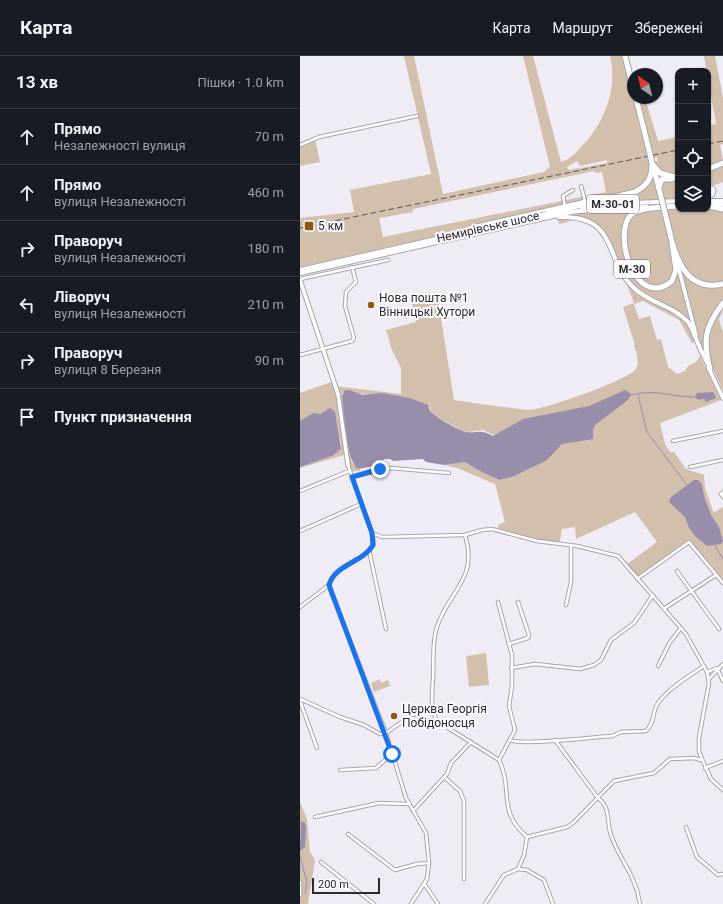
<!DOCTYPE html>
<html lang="uk">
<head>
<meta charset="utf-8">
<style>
  :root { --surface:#171b24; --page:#20242c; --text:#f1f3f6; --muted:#9ea1a6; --line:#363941 }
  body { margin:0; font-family:Roboto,sans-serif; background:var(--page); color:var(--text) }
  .controls { position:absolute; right:12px; top:12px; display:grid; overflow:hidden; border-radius:8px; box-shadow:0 1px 3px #0004 }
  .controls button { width:36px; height:36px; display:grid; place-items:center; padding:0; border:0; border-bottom:1px solid var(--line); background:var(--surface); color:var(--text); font:20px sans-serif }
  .compass { position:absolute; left:327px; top:12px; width:36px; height:36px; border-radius:50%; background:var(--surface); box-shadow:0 1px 3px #0004; rotate:325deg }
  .scale { position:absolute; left:12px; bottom:10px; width:68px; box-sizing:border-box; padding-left:4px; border:2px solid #2c2a2e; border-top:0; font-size:11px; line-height:14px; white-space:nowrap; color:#2c2a2e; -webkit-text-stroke:3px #fcfafe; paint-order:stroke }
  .stop { position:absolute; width:12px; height:12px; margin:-9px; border:3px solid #1a73e8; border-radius:50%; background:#fff }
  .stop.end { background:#1a73e8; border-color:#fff; box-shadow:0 1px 4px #0008 }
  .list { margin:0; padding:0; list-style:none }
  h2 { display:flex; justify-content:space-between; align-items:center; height:52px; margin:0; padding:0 16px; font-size:17px }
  h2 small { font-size:13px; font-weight:400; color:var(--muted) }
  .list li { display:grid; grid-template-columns:26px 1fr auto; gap:12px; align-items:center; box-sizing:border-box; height:56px; padding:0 16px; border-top:1px solid var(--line) }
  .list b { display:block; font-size:15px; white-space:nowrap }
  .list p { margin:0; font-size:13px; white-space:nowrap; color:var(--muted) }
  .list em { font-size:13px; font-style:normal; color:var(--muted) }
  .icon { flex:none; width:22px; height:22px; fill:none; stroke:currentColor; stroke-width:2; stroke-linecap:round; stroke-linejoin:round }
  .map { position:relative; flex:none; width:423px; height:848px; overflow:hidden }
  header { display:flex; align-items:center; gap:24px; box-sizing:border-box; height:56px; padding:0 20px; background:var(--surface); border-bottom:1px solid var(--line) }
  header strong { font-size:19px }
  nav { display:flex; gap:22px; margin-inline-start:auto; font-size:14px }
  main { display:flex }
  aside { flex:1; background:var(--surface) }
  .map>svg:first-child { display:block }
</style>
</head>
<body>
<header>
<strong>Карта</strong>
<nav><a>Карта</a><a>Маршрут</a><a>Збережені</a></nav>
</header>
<main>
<aside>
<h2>13 хв<small>Пішки · 1.0 km</small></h2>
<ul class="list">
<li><svg class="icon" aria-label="ahead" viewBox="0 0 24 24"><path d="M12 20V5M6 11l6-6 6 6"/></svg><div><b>Прямо</b><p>Незалежності вулиця</p></div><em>70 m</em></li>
<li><svg class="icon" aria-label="ahead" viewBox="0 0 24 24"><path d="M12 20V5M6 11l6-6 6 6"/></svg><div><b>Прямо</b><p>вулиця Незалежності</p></div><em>460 m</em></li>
<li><svg class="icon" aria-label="right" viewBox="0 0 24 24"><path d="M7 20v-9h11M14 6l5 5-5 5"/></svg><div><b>Праворуч</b><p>вулиця Незалежності</p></div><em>180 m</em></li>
<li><svg class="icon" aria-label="left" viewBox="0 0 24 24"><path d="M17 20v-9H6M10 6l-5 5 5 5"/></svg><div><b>Ліворуч</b><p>вулиця Незалежності</p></div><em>210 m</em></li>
<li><svg class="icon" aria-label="right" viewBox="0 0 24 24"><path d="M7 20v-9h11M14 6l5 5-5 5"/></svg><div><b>Праворуч</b><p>вулиця 8 Березня</p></div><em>90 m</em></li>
<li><svg class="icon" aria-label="arrive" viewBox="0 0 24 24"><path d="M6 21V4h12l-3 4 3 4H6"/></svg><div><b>Пункт призначення</b></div></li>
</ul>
</aside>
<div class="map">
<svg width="423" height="848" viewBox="0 0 423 848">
  <rect width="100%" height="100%" fill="#efecf6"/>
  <!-- green -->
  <g fill="#d2bfac" fill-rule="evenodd">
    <path d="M104,0H114L143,138L244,116L250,111L223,0H233L261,106C270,103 275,98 281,91C304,68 318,33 310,0H323L349,107L358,105L357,101L354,102L339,42H345L358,85L378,81V145L298,148L297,144L0,211V162L54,156L50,134L131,118ZM307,104V107L269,114L267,111L277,105L280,110ZM294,115L295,117L302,116L306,136L83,181L79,162L113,156V153Z"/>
    <path d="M404,0H415L423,42V88L420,89L423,105L408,111V70L416,68Z"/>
    <path d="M15,83L20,106L0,110V86L6,87Z"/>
    <path d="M423,108V126L412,130L411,135L408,137V114Z"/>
    <path d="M423,152V254L419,263L423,276V335L405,295L399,297L395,286L392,287L379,264L343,245L334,248L339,263L350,260L357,284L361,283L368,311L377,318L385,315L388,310L396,306L400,300L421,344L360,367L365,388L370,396H374L386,413L404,419L405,432L413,455L415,456L423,451V527L389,486L337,523L326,509L357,486L335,456L276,483L275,471L262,473L259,489L199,475L198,469L205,466L195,428L157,412L144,409L165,406L173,412L186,417L198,424L215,420L232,412L196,380L183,374L167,376L161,374L137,361L131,356L130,351L105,341L42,337L52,407L61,415H49L38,350L44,399L0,412V411L32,400L41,393L40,383L29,353L20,358C11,357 8,362 0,365V337L34,325L35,330L101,338V312L92,294L86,274L116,266L111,244L137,237L154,344C179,348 203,351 227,354C240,355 329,324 336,313C340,306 336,296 334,289H335L323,251L334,247C326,227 304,163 277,163C272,164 265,167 259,168L257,160C285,156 317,149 344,155Z"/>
    <path d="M186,597L189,629L169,631L166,600Z"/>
    <path d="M80,623L81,627L88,624L90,630L74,636L71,627Z"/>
    <path d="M0,746L7,763L10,796L15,804L8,848H0Z"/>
  </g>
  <!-- water -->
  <g fill="#998dac">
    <path d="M45,334H49L62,339L82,337L110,342L128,349C129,351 129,353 130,355C135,361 158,374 166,376C180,378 178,372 193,380L223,363L289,350L325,334L331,338L328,344L295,369L293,373V383L262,388L247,404L215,420L199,424L174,412L165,406L144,409L126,406L123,403L93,405L90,403H84L79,409L58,413C46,405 44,355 42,340Z"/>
    <path d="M413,336L416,342L406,346L404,343L398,344L395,341L397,337Z"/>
    <path d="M30,352L35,356L41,393L32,400L0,411V365L13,357L20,358Z"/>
    <path d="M394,424H398L402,428L404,440L411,459L419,471L423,485L421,488L407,490L395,480L389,472L385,461L369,446L371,441Z"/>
    <path d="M1,765L5,767L6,771L5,791L0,795Z"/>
  </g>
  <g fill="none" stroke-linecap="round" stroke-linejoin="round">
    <!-- stream -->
    <g stroke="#998dac" stroke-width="1">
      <path d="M331,339C359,332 370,342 397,341"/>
      <path d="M338,339L347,376L387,429"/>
      <path d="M414,488L423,503"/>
      <path d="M0,800L7,826L5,838"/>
    </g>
    <defs>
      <g id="street">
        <path d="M0,89L19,81L117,60"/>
        <path d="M265,150L263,140L273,134"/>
        <path d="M159,176L171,171L285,145L281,130"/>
        <path d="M0,223L88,204"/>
        <path d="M0,299L52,285L54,282L45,250L46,236L56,226L52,211"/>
        <path d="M373,385L423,375"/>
        <path d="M48,409L72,477C73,481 74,485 73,489C67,504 31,509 29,531L86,677L106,742L126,777L129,807L127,823L111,848"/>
        <path d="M390,411L423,404"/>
        <path d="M52,421L90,412L149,417"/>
        <path d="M0,435L49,415"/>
        <path d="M423,436L421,438L423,441"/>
        <path d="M0,475L61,448"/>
        <path d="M72,477L82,481L165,479L182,474L192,473L237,485L277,490L318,500L386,578L407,616L409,627L399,682V696L411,723L423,734"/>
        <path d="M165,479C179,525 147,535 136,574C132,589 134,607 133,623C132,637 130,652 137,665L199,704C214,735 196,754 227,781"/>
        <path d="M69,494L86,573"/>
        <path d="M377,515L419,573"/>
        <path d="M337,523L389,486L423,527"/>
        <path d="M198,546L212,599V630L209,650L215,674L199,704"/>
        <path d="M266,549L271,526V490"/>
        <path d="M0,551L29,529"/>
        <path d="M365,552L416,519"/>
        <path d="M209,588L228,582L229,579L218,546"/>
        <path d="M358,610L370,586L381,572"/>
        <path d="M211,612L235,608L280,613L294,609L301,604L311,584L334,567L353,539"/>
        <path d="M407,616L417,612L423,625"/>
        <path d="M409,623L423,608"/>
        <path d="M0,643L40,661L64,669L80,678L86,677L103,665L110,662L137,665"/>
        <path d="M0,645L17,692"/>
        <path d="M210,684C222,690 294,681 312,680L321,676L346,675C355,667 352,656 358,647C369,632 389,620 404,610"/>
        <path d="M255,684L298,742C310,751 307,763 310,776C318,803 336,818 340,848"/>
        <path d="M405,712L423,705"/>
        <path d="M40,714L76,712L92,698"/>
        <path d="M144,721L160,735L164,745V823"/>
        <path d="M113,755L147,718L151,707L171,686"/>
        <path d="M15,761L79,747L108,748"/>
        <path d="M386,771L397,801L418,819L423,818"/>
        <path d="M48,778L95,814L117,808L129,807"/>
        <path d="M227,781L267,771L273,767L314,725L354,717L370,703L394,702L401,704"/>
        <path d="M21,806L74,848"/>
        <path d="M218,813L224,799L227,781"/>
        <path d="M0,826V839"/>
        <path d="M125,829L138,848"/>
        <path d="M185,848L204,819L218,813L227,814L244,824L253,848"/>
      </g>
      <g id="secondary">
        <path d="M377,206L396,279"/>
        <path d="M0,224L38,338L48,409"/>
        <path d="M401,294L407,307"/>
        <path d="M409,313L423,342"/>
      </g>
      <g id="primary">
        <path d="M408,145H423"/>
        <path d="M281,151L313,148L378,145"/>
        <path d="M259,161C320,159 303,204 334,232C349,247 374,250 388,266C394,275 397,287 402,296"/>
        <path d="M0,214L250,157"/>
        <path d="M0,217L271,156L297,153L347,151"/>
      </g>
      <g id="highway">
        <path d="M325,0L333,32"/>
        <path d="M336,42L348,90"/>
        <path d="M353,109L360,117L378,122"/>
        <path d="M354,113L359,133"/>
        <path d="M408,113L423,107"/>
        <path d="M408,130L413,134L412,138L408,141"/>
        <path d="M359,131L362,123H372"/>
        <path d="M413,149L423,148"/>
        <path d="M408,150L423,153"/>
        <path d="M248,157L335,136C348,129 352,122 352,108"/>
        <path d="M367,165C374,195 382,237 423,228"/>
        <path d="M372,187L376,214L372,225C335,256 311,175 332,158C341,151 367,151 378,150"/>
        <path d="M410,314C403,284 404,272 423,247"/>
      </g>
    </defs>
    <!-- street casing -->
    <use href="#street" stroke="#a8a5ae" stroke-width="4.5"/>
    <!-- secondary casing -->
    <use href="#secondary" stroke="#a8a5ae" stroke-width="5.5"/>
    <!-- primary casing -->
    <use href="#primary" stroke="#a8a5ae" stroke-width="6"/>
    <!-- highway casing -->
    <use href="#highway" stroke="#a8a5ae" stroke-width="7"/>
    <!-- street -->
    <use href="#street" stroke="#fff" stroke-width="2.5"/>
    <!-- secondary -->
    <use href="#secondary" stroke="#fff" stroke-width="3.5"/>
    <!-- primary -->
    <use href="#primary" stroke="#fff" stroke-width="4"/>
    <!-- highway -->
    <use href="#highway" stroke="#fff" stroke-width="5"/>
    <!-- rail -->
    <g stroke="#58565b" stroke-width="1" stroke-dasharray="6 3" stroke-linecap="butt">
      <path d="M408,88L423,85"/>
      <path d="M0,172L378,94"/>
    </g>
    <defs>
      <g id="highway-bridge">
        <path d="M348,90L352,107"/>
        <path d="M359,133L367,165"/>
      </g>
    </defs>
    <!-- highway-bridge casing -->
    <use href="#highway-bridge" stroke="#a8a5ae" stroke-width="7" stroke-linecap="butt"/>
    <!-- highway-bridge -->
    <use href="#highway-bridge" stroke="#fff" stroke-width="5"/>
  </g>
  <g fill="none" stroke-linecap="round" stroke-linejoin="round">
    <!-- route -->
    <path stroke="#1a73e8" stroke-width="5" d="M80,413L52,421L72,477L73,489C63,507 35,508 29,529L92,698"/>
  </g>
  <!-- markers -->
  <g fill="#8d5809" stroke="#fcfafe" stroke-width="1.5">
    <rect x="4" y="165" width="10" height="10" rx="2"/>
    <circle cx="71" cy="249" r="4"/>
    <circle cx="94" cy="660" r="4"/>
  </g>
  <g text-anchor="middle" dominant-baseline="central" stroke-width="4" stroke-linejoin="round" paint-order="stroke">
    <!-- shield labels -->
    <g fill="#fcfafe" stroke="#6a686c" stroke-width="1">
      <rect x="287" y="139" width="52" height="18" rx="3"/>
      <rect x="314" y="204" width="36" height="18" rx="3"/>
    </g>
    <g font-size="11" font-weight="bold" fill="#2c2a2e">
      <text x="313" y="148">М-30-01</text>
      <text x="332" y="213">М-30</text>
    </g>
    <!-- poi labels -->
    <g font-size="12" fill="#2c2a2e" stroke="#fcfafe" text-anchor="start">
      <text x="18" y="170">5 км</text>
      <text x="79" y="242">Нова пошта №1<tspan x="79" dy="14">Вінницькі Хутори</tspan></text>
      <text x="102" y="653">Церква Георгія<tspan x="102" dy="14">Побідоносця</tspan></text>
    </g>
    <!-- street labels -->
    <g font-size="12" fill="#2c2a2e" stroke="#fcfafe">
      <text transform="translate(188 171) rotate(-13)">Немирівське шосе</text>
    </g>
  </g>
</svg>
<div class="controls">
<button>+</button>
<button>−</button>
<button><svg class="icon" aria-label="locate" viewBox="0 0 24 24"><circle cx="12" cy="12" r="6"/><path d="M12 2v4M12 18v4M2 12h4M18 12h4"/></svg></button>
<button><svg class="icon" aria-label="layers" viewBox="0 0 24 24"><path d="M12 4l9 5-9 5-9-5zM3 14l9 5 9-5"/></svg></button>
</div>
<svg class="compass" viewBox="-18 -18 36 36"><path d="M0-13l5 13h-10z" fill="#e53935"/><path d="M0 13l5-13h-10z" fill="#9ea1a6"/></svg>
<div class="scale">200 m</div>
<div class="stop" style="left:92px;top:698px"></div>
<div class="stop end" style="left:80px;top:413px"></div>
</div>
</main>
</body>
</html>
